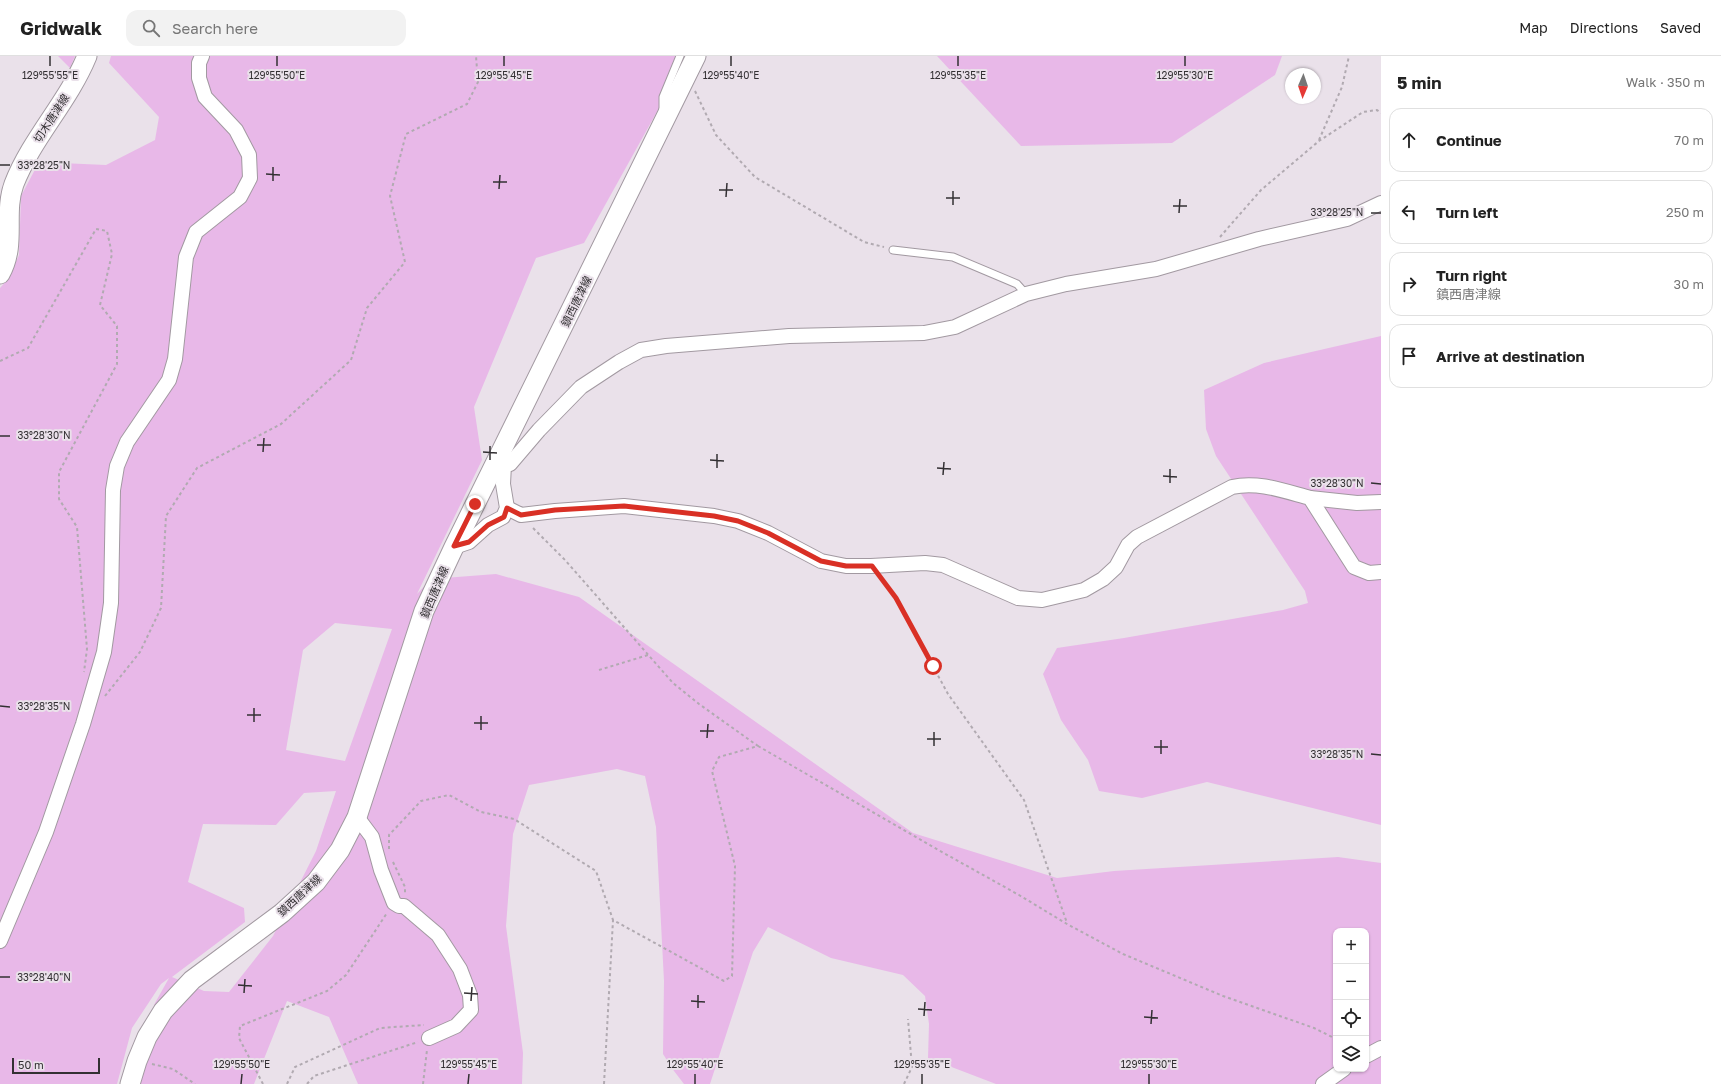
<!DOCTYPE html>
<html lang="en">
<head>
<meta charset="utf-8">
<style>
  :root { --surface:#fff; --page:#f2f2f2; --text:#222; --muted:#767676; --line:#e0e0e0 }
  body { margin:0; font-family:"Golos Text","Noto Sans JP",sans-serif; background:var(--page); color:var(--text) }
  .controls { position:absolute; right:12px; bottom:12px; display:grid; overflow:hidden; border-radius:8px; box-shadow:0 1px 3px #0004 }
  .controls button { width:36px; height:36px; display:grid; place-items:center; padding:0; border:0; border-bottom:1px solid var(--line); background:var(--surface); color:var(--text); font:20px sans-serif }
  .compass { position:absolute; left:1285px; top:12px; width:36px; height:36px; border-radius:50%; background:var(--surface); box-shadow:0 1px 3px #0004; rotate:182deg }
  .scale { position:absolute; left:12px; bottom:10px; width:88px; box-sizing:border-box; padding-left:4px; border:2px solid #333033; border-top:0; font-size:11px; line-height:14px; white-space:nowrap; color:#333033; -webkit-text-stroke:3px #eae1ea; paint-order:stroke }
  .stop { position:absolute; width:12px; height:12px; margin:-9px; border:3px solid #d93025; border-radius:50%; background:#fff }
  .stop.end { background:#d93025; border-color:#fff; box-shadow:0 1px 4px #0008 }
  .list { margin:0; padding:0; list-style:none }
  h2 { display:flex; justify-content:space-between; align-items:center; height:52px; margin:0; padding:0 16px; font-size:17px }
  h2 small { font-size:13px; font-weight:400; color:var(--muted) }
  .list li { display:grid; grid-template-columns:26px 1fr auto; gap:12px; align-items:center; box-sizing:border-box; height:64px; margin:0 8px 8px; padding:0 8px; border:1px solid var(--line); border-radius:12px }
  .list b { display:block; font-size:15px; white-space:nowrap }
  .list p { margin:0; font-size:13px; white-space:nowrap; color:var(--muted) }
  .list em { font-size:13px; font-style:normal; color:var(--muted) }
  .icon { flex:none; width:22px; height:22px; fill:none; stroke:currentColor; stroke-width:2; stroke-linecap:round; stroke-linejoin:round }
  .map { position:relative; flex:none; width:1381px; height:1028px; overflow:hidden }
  header { display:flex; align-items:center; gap:24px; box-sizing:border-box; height:56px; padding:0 20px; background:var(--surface); border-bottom:1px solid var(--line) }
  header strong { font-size:19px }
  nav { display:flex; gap:22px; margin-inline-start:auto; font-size:14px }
  .search { width:280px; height:36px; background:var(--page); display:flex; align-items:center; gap:10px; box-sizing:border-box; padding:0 14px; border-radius:12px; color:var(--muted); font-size:15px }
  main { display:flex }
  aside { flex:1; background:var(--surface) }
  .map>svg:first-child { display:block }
</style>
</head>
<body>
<header>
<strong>Gridwalk</strong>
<div class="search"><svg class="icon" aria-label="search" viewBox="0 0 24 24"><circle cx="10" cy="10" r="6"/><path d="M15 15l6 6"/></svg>Search here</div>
<nav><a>Map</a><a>Directions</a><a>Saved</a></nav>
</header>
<main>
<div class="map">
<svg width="1381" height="1028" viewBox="0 0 1381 1028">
  <rect width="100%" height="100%" fill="#eae1ea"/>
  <!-- green -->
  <g fill="#e8b8e8" fill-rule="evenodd">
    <path d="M58,0H75L70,12Z"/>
    <path d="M111,0H678L669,34L584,187L536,202L474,351L482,404L417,538L431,523L496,518L579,541L913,777L1057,822L1114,815L1338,801L1381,807V1028H996L928,1002L929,968L925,940L903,919L831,902L768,871L753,896L710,1028H684L674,1015L663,998L664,925L656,771L645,720L617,713L529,729L513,778L506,870L523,997L522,1028H358L329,961L287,945L254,1028H128L155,947L169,922L161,928L132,972L117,1028H0V232L8,223L19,199L21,140L39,106L106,109L155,84L159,61L109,7ZM335,567L392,573L345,705L286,694L303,594ZM336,735L316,795L273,880L229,936L204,935L172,921L245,866L244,852L188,826L203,768L276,769L304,737ZM1336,875H1366V1013H1336Z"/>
    <path d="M937,0H1282L1275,19L1172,87L1021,90Z"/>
    <path d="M1381,280V769L1207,726L1142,742L1099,735L1088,704L1061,664L1043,618L1057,592L1124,582L1283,554L1308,547L1305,535L1216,400L1206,373L1204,334L1264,307Z"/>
  </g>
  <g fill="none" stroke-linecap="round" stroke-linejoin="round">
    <defs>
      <g id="lane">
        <path d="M663,55V41L680,0"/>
        <path d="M893,194L953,201L1017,228L1026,238"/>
      </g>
      <g id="street">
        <path d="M504,409L510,408L539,374L581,331L619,306L641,294L666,290L789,280L924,277L955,271L1026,238L1066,228L1156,213L1259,183L1347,163L1381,147"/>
        <path d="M1310,442L1357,447L1381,446"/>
        <path d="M507,452L521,459L555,455L624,450L714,460L738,465L768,477L821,505L846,510H871L925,507L943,509L1018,542L1042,544L1084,534L1103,523L1116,511L1128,489L1137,481L1232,431C1258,425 1284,435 1310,442L1354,511L1369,517L1381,516"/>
        <path d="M454,491L469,486L488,469L503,461L507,452L503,428L504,409L497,405"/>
        <path d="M357,761L372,781L381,814L394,847L399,850H404L438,879L460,913L470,939L471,954L456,970L429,982"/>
        <path d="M0,885L46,776L83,668L104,596L111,547L113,434L117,410L127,386L169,324L175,303L186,201L196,176L240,141L250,122L249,99L236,74L205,41L199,22V7L202,0"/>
        <path d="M1366,1000L1381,992"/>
        <path d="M1323,1028L1344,1013"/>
      </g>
      <g id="secondary">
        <path d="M0,218C17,188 3,158 14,128C32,82 68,46 87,0"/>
        <path d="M130,1028L137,1005L147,981L163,955L192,924L282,857L316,826L340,794L357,761L424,555L454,491L696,0"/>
      </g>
    </defs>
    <!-- lane casing -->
    <use href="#lane" stroke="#a299a1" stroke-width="9"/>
    <!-- street casing -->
    <use href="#street" stroke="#a299a1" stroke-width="16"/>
    <!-- secondary casing -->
    <use href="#secondary" stroke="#a299a1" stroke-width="21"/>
    <!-- path -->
    <g stroke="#b1aab1" stroke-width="2" stroke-dasharray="3 3" stroke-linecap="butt">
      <path d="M695,35L716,79L755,121L864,186L884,191"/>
      <path d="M1319,84L1342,31L1349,0"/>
      <path d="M1220,181L1261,134L1319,85L1363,56L1377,54L1381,57"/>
      <path d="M0,305L28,292L96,173L107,175L112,198L100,249L117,270V308L59,416V443L77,471L87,593L84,616"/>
      <path d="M880,522L896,542L948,638L1024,744L1067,867"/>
      <path d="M599,614L648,599"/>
      <path d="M105,640L140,596L161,552L166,460L197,412L281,368L351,304L367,252L405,206L390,140L406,78L467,48L478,26L476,0"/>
      <path d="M758,690L933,791L1019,839L1067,868L1123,898L1223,940L1314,972L1336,983"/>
      <path d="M389,793V779L421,745L449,739L481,756L514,763L596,815L613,864L724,925L732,920L735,810L712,715L719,701L758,690L699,648L673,627L565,504L531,470"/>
      <path d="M393,806L405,831V839"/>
      <path d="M152,1008L173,1013L195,1028"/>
      <path d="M263,1028L239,982L240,970L327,935L346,919L387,857"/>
      <path d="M287,1028L295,1011L380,972L424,969"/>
      <path d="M307,1028L314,1020L418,986"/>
      <path d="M423,1028L427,994"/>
      <path d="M604,1028L613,864"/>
      <path d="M904,1028L912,1011L908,963"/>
    </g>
    <!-- lane -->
    <use href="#lane" stroke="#fff" stroke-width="7"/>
    <!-- street -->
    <use href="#street" stroke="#fff" stroke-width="14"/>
    <!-- secondary -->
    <use href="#secondary" stroke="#fff" stroke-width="19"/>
  </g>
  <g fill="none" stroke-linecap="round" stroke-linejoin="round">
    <!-- route -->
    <path stroke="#d93025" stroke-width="5" d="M475,448L454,490L469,486L488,469L504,461L507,452L521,459L555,454L624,450L714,460L738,465L768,477L821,505L846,510H872L896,542L933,610"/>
  </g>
  <!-- ticks -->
  <path fill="none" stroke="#333033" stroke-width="1.5" d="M50,10V0M277,10V0M504,10V0M731,10V0M958,10V0M1185,10V0M0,109H10M266,118L280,119M273,125V111M493,126H507M499,133L500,119M719,134H733M726,141L727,127M946,142H960M953,149V135M1173,150H1187M1179,157L1180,143M1371,157H1381M0,380H10M257,389H271M263,396L264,382M483,396L497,397M490,404V390M710,404L724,405M717,412V398M937,412L951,413M943,419L944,406M1163,420L1177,421M1170,427V413M1371,427L1381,428M0,650L10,651M247,659H261M254,666V652M474,667H488M481,674V660M700,675H714M707,682L708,668M927,683H941M934,690V676M1154,691H1168M1161,698V684M1371,698L1381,699M0,921H10M238,929L252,930M244,937L245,923M464,937L478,938M471,945L472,931M691,945L705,946M698,952V939M918,953L932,954M924,960L925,946M1144,961L1158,962M1151,968L1152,954M241,1028L242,1018M468,1028L469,1018M695,1028V1018M922,1028V1018M1149,1028V1018"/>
  <g text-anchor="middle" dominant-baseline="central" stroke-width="4" stroke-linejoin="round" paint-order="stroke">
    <!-- street labels -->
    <g font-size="11" fill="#333033" stroke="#eae1ea">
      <text transform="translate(51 62) rotate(-57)">切木唐津線</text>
      <text transform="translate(576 245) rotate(-64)">鎮西唐津線</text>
      <text transform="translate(434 536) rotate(-67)">鎮西唐津線</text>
      <text transform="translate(299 839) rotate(-43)">鎮西唐津線</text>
    </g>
  </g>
  <g font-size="10" text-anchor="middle" fill="#333033" stroke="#eae1ea" stroke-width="4" stroke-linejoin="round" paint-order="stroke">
    <text x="50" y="23">129°55'55"E</text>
    <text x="277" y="23">129°55'50"E</text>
    <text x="504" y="23">129°55'45"E</text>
    <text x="731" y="23">129°55'40"E</text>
    <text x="958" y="23">129°55'35"E</text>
    <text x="1185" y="23">129°55'30"E</text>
    <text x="44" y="113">33°28'25"N</text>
    <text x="1337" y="160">33°28'25"N</text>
    <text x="44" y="383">33°28'30"N</text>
    <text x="1337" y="431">33°28'30"N</text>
    <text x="44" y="654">33°28'35"N</text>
    <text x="1337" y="702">33°28'35"N</text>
    <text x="44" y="925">33°28'40"N</text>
    <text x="242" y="1012">129°55'50"E</text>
    <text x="469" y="1012">129°55'45"E</text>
    <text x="695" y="1012">129°55'40"E</text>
    <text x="922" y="1012">129°55'35"E</text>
    <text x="1149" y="1012">129°55'30"E</text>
  </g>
</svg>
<div class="controls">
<button>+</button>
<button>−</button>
<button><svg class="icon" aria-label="locate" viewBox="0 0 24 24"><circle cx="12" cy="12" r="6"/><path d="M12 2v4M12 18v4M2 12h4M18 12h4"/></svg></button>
<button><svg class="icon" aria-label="layers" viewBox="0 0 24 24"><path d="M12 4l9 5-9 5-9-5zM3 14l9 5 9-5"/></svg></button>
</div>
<svg class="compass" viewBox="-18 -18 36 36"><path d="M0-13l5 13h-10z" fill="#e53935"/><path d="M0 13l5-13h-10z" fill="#767676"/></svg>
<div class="scale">50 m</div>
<div class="stop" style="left:933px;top:610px"></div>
<div class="stop end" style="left:475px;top:448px"></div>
</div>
<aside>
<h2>5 min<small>Walk · 350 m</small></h2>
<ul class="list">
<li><svg class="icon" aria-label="ahead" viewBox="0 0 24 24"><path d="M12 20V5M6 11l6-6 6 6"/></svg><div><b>Continue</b></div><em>70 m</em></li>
<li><svg class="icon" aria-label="left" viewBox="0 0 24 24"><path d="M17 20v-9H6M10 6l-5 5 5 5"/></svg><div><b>Turn left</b></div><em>250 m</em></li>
<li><svg class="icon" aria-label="right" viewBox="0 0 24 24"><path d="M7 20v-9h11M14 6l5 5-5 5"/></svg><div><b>Turn right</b><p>鎮西唐津線</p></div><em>30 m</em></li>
<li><svg class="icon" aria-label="arrive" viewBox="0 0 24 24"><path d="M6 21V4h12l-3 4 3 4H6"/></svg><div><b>Arrive at destination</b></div></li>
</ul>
</aside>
</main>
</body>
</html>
